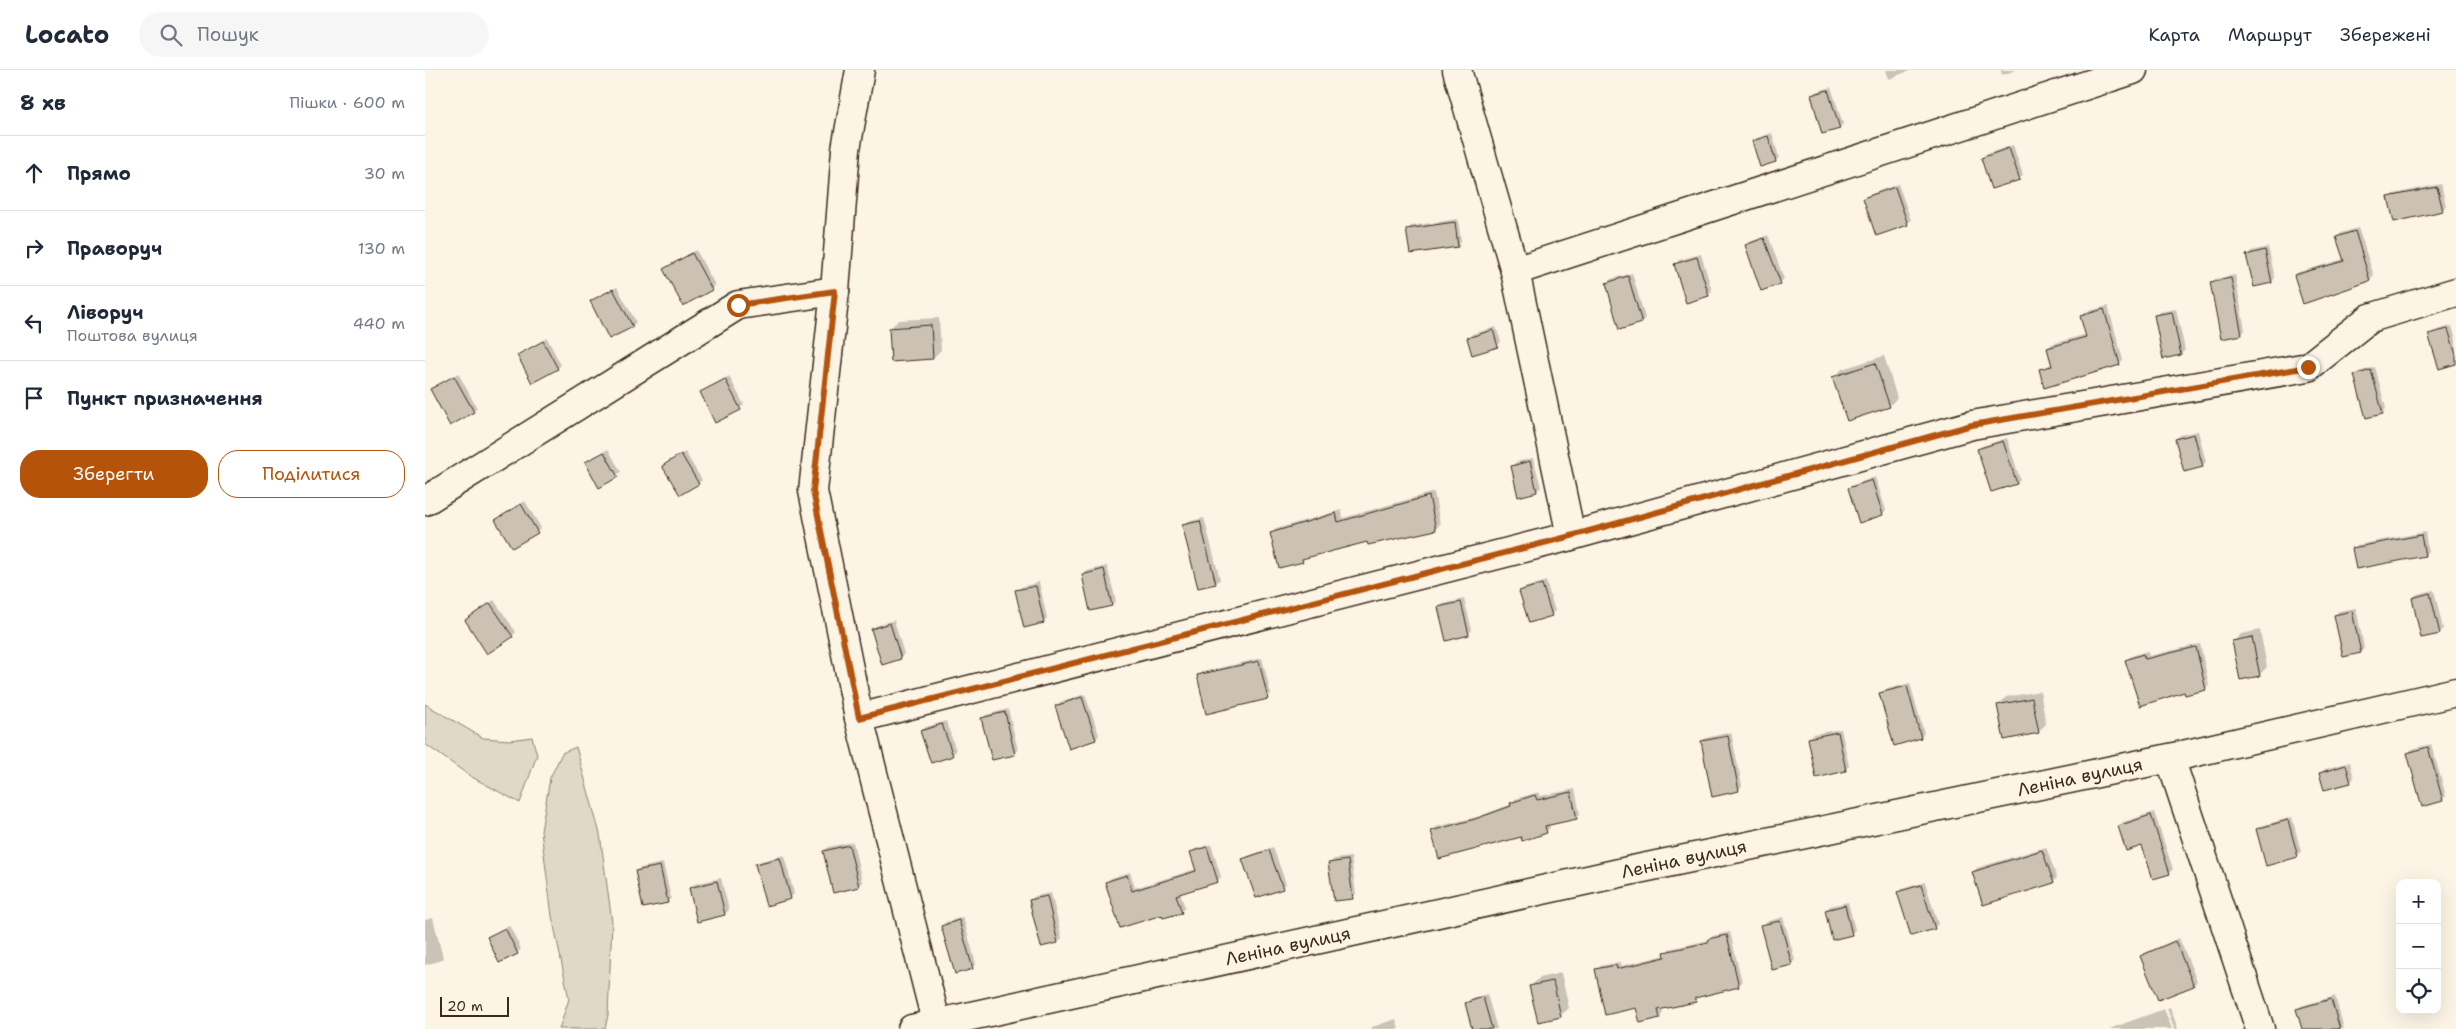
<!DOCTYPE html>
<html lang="uk">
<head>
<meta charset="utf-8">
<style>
  :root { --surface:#fff; --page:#f6f6f7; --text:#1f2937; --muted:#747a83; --line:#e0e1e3; --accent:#b45309 }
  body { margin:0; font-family:"Shantell Sans",sans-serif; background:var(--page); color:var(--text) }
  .controls { position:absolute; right:15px; bottom:15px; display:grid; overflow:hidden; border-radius:10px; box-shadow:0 5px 20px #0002 }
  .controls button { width:45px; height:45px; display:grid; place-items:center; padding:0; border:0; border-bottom:1px solid var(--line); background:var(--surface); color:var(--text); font:25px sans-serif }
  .scale { position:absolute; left:15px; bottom:12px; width:69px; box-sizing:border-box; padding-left:5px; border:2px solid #3b2a1e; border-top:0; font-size:14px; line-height:18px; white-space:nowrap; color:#3b2a1e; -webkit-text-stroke:4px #fcf5e5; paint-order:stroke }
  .stop { position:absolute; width:15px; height:15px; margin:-11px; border:4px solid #b45309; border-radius:50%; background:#fff }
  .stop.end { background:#b45309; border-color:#fff; box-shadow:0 1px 5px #0008 }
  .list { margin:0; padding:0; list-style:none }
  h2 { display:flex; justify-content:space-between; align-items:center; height:65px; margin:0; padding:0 20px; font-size:21px }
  h2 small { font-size:16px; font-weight:400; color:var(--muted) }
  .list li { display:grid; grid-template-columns:32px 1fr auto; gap:15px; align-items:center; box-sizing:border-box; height:75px; padding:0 20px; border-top:1px solid var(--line) }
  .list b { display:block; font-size:19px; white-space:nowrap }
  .list p { margin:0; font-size:16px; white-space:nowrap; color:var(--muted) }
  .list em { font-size:16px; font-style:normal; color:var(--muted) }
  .actions { display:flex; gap:10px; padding:15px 20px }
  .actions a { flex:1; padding:11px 0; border:1px solid var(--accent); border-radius:20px; text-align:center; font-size:18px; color:var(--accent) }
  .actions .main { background:var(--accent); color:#fff }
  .icon { flex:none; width:28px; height:28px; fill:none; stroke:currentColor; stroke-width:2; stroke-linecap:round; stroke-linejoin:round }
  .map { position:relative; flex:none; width:2031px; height:959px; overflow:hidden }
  header { display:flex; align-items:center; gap:30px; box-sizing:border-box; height:70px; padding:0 25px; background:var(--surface); border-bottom:1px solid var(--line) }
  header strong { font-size:24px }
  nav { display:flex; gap:28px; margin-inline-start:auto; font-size:18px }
  .search { width:350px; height:45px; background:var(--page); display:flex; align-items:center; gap:12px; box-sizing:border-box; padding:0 18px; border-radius:28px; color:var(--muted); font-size:19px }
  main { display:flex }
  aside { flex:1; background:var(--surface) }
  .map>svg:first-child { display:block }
</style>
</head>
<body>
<header>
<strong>Locato</strong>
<div class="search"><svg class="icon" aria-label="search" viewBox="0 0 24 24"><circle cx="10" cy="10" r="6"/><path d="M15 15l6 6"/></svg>Пошук</div>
<nav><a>Карта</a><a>Маршрут</a><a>Збережені</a></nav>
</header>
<main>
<aside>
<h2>8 хв<small>Пішки · 600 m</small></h2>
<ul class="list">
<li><svg class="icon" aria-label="ahead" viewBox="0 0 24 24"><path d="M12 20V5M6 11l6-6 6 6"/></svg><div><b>Прямо</b></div><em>30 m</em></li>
<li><svg class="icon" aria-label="right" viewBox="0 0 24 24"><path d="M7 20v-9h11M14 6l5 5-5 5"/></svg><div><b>Праворуч</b></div><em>130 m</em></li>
<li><svg class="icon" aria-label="left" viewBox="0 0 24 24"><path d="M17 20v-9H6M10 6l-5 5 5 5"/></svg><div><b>Ліворуч</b><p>Поштова вулиця</p></div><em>440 m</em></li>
<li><svg class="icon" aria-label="arrive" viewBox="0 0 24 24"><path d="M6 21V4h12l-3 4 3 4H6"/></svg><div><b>Пункт призначення</b></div></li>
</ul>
<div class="actions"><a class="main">Зберегти</a><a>Поділитися</a></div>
</aside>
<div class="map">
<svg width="2031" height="959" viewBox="0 0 2031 959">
  <rect width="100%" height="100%" fill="#fcf5e5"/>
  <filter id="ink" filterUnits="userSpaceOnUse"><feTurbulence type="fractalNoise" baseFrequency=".02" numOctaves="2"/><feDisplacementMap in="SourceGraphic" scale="10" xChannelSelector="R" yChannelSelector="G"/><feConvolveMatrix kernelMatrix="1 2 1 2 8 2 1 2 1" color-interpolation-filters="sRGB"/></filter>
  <g filter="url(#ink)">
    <!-- green -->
    <g fill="#e0d8c8" stroke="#8e8173">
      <path d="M0,634L58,668L85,670L107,667L112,685L95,733L45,706L0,674Z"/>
      <path d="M151,677L175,764L187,852L183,945L180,959H134L144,929L127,846L116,761L125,708L137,683Z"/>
    </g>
    <!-- shadow -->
    <g fill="#0003">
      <path d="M1461,0H1486L1464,9Z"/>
      <path d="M1576,0H1591L1577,5Z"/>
      <path d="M1406,17L1418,54L1414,58L1387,26L1391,22Z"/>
      <path d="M1347,63L1354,87L1351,91L1328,72L1332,68Z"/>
      <path d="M1588,75L1598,105L1594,108L1557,88L1561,84Z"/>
      <path d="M1473,114L1486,150L1482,154L1439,128L1443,125Z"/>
      <path d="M2016,114L2021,136L2017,140L1965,128L1969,124Z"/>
      <path d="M1033,149L1036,172L1033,176L982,160L986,156Z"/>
      <path d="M1933,158L1949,206L1945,210L1878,232L1870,205L1874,202L1919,189L1913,167L1916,163Z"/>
      <path d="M1343,165L1359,209L1355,212L1321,176L1325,172Z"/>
      <path d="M1843,177L1850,208L1847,212L1823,185L1826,181Z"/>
      <path d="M271,180L290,215L286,219L239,199Z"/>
      <path d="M1276,184L1287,221L1283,225L1251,194L1254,190Z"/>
      <path d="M1207,203L1220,248L1216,252L1182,213L1186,209Z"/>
      <path d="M1810,205L1820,260L1817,264L1786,213L1790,209Z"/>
      <path d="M192,217L211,252L207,256L166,232Z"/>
      <path d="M1683,236L1698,290L1694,294L1615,300L1628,293L1623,278L1627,274L1662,264L1657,246L1660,242Z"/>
      <path d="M1751,239L1760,280L1756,284L1739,288L1730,246L1734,242Z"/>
      <path d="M514,248L516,280L508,288L465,258L474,250Z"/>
      <path d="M2027,256L2031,270V292L2005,265L2009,261Z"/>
      <path d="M1071,257L1076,272L1072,276L1044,268L1047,264Z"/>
      <path d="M122,268L136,295L133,298L93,286Z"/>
      <path d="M1459,286L1472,328L1464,336L1409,308L1417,299Z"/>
      <path d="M1950,297L1961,339L1957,343L1931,305L1934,302Z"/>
      <path d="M33,303L52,338L48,341L7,320Z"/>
      <path d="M304,306L319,335L291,351L276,322Z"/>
      <path d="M1773,361L1781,392L1777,396L1751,369L1755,365Z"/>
      <path d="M1582,368L1595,409L1592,413L1554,379L1557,376Z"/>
      <path d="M183,379L196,402L174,416L161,393Z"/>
      <path d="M260,382L277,410L273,413L239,396Z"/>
      <path d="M1108,388L1116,417L1112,421L1087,396L1091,392Z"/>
      <path d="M1450,407L1461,440L1458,444L1424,419L1428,415Z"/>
      <path d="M1009,422L1015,454L1011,459L944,473L943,471L881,486L877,491L846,463L851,459L916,440L918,448Z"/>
      <path d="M100,431L116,458L87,477L71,450Z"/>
      <path d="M779,448L795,509L791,513L774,517L759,456L762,452Z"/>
      <path d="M2000,462L2003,481L2000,485L1928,479L1932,475Z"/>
      <path d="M682,496L691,531L687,535L658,505L662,501Z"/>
      <path d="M1121,511L1130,541L1126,544L1095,522L1099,518Z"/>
      <path d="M614,512L622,548L618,552L592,520L596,517Z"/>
      <path d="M2009,520L2018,559L2014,563L1988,528L1992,524Z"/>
      <path d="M1039,529L1047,560L1043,564L1014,538L1018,534Z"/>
      <path d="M69,530L91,562L87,566L41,550Z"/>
      <path d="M1931,538L1939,578L1936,582L1910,545L1914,541Z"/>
      <path d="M469,550L479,584L475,588L447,559L451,556Z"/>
      <path d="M1835,560L1842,597L1834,605L1808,572L1816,564Z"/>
      <path d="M1775,574L1784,615L1780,619L1760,620L1702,590L1706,586L1722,581L1724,586Z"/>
      <path d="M837,588L846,624L842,628L773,606L777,602Z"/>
      <path d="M1485,613L1499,663L1496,667L1456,624L1459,620Z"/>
      <path d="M1615,621L1621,654L1613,662L1573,636L1581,627Z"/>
      <path d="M660,624L674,665L671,669L645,677L631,636L635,632Z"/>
      <path d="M583,639L593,680L589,684L558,648L561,645Z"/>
      <path d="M521,651L531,681L527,685L497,661L501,657Z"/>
      <path d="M1416,659L1424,696L1420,700L1385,668L1388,664Z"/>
      <path d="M1306,662L1317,716L1313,720L1277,671L1281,668Z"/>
      <path d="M2006,674L2021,726L2017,730L1983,683L1987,679Z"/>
      <path d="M1925,692L1929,708L1925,712L1896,703L1900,699Z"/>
      <path d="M1150,719L1155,744L1151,748L1124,754L1125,758L1121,761L1097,766L1007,761L1011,757L1055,746L1087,734L1090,729L1114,722L1115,726Z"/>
      <path d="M1729,742L1748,799L1744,803L1718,775L1695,756L1698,752Z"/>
      <path d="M1867,747L1876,782L1872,786L1832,759L1836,756Z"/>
      <path d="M428,772L437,812L433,816L400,781L403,777Z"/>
      <path d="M786,774L796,807L792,811L755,822L760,838L756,841L738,843L682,812L686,808L705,802L710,818L771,799L766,783L770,779Z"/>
      <path d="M848,777L861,814L857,818L819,790L823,786Z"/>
      <path d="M1621,777L1632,808L1628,812L1548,802L1552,798Z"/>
      <path d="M359,785L369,824L365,828L332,795L336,791Z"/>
      <path d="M926,787L931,824L928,827L905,793L909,789Z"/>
      <path d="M238,793L246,828L242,832L211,801L215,798Z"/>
      <path d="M296,808L304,840L300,844L273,850L265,818L269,814Z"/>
      <path d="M1500,812L1513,854L1509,858L1474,823L1477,819Z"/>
      <path d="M626,823L637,868L633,872L617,876L606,830L610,826Z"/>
      <path d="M1423,832L1430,860L1426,864L1401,840L1405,836Z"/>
      <path d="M538,847L551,894L547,898L518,856L521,852Z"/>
      <path d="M1358,847L1370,890L1366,894L1337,856L1341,852Z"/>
      <path d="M8,848L18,888L14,891L0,895V850Z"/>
      <path d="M84,855L96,879L92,883L64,867Z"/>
      <path d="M1305,862L1317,912L1313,916L1274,925L1270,931L1237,938L1238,943L1235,947L1212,936L1171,900L1175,896L1195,892L1196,896L1241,885L1244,879L1284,870L1288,866Z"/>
      <path d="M1754,868L1772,911L1769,914L1734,929L1716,887L1720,883Z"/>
      <path d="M1136,903L1144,938L1135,946L1106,916L1114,908Z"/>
      <path d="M1062,924L1072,959H1049L1041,933L1045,929Z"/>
      <path d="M1910,926L1919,959H1878L1872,939L1876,936Z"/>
      <path d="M1745,937L1753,959H1749L1742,938Z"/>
      <path d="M1739,939L1747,959H1684Z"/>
      <path d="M971,949L974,959H946L947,957Z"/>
    </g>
    <!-- building -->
    <g fill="#ccc2b3" stroke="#3b2a1e">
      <path d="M1403,20L1415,59L1397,64L1386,25Z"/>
      <path d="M1343,66L1351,92L1335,97L1327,71Z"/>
      <path d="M1584,78L1595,110L1566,119L1556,88Z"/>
      <path d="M1470,117L1483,155L1451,166L1438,128Z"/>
      <path d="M2012,117L2018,141L1969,152L1963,127Z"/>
      <path d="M1030,152L1033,177L985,184L981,159Z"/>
      <path d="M1930,161L1945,211L1878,234L1869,205L1919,191L1911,167Z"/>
      <path d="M1339,168L1356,214L1336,221L1320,175Z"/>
      <path d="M1840,180L1847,213L1829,217L1821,185Z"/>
      <path d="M267,183L287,220L258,236L238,199Z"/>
      <path d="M1272,187L1284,226L1261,233L1249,194Z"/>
      <path d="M1203,206L1217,253L1194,260L1181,213Z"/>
      <path d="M1806,208L1817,265L1796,269L1785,212Z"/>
      <path d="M188,219L208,257L184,269L165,231Z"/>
      <path d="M1679,239L1695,295L1619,318L1614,299L1627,296L1622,278L1661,267L1655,246Z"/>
      <path d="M1747,242L1756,285L1738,289L1729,245Z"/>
      <path d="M506,255L508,289L466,292L464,258Z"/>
      <path d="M2023,259L2031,285V294L2014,299L2003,264Z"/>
      <path d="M1068,260L1073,277L1047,285L1042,268Z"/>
      <path d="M118,271L133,299L107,313L92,285Z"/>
      <path d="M1450,293L1465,337L1422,351L1407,307Z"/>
      <path d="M1946,300L1958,344L1941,348L1929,305Z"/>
      <path d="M29,306L49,342L25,356L5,319Z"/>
      <path d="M300,309L316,340L290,353L275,322Z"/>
      <path d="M1769,364L1778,397L1759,402L1750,369Z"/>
      <path d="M1578,371L1592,414L1566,422L1552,379Z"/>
      <path d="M179,382L193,407L174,418L160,392Z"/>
      <path d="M256,384L274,414L255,425L237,396Z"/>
      <path d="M1105,391L1112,422L1093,427L1086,396Z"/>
      <path d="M1447,410L1458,445L1434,453L1423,418Z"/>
      <path d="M1004,426L1011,460L943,475L942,472L877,489L878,492L854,498L845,463L911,443L913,452Z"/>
      <path d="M96,434L113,463L87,478L70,450Z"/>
      <path d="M775,451L791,514L773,518L757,455Z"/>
      <path d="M1996,465L2000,486L1931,499L1927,478Z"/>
      <path d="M679,499L687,536L665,541L657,505Z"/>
      <path d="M1117,514L1127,546L1104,553L1094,521Z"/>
      <path d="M611,516L619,553L599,558L590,520Z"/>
      <path d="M2005,523L2015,564L1996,568L1987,528Z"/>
      <path d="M1036,532L1044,565L1021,571L1013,537Z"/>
      <path d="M65,533L88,567L62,584L40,550Z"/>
      <path d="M1927,541L1936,583L1918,587L1909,545Z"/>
      <path d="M465,553L476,589L457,595L446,559Z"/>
      <path d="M1827,567L1835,606L1815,610L1807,571Z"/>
      <path d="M1771,577L1781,620L1760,625L1759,622L1715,636L1700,590L1718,584L1720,589Z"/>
      <path d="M834,591L843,629L781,644L772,605Z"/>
      <path d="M1482,616L1496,668L1469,676L1454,623Z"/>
      <path d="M657,627L671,670L644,679L630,636Z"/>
      <path d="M1607,628L1614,663L1579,670L1572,635Z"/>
      <path d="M580,642L590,685L567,690L556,648Z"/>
      <path d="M517,654L528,686L506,693L495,661Z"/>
      <path d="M1413,662L1421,701L1391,708L1383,668Z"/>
      <path d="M1303,666L1314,721L1287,727L1276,671Z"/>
      <path d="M2003,677L2018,731L1997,737L1982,683Z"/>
      <path d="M1921,695L1926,713L1899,720L1894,703Z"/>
      <path d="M1146,722L1152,749L1120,756L1122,763L1097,771L1096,767L1014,789L1006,761L1050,749L1086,736L1085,733L1110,725L1112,730Z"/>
      <path d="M1726,745L1745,804L1728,809L1717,776L1701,781L1693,756Z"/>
      <path d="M1863,750L1873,787L1841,796L1831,759Z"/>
      <path d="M424,775L434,817L408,823L398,781Z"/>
      <path d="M782,777L793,812L751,825L757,843L738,848L737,845L695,858L680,812L702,805L707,821L771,801L765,782Z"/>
      <path d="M844,780L858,819L831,828L817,789Z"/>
      <path d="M1617,780L1629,813L1558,835L1547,802Z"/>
      <path d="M355,788L366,829L341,836L330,794Z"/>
      <path d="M923,790L928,829L909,831L903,793Z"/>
      <path d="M235,796L243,833L218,838L210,801Z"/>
      <path d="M292,811L300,845L272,852L264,818Z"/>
      <path d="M1496,815L1510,859L1486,866L1472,822Z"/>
      <path d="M622,826L633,873L616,877L604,830Z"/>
      <path d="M1420,835L1427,865L1407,870L1400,840Z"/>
      <path d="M534,850L548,899L530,904L516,856Z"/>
      <path d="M1355,851L1367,895L1347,900L1335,855Z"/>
      <path d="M80,858L93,884L74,893L62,867Z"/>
      <path d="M1302,865L1314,917L1270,928L1271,932L1233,940L1235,948L1215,953L1211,938L1180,945L1170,899L1191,895L1192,899L1240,887L1239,882L1284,872L1283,869Z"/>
      <path d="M1750,871L1769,916L1733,930L1715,886Z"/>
      <path d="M1128,911L1136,947L1113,952L1104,916Z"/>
      <path d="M1058,927L1067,959H1047L1040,933Z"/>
      <path d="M1906,929L1915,959H1877L1871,939Z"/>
    </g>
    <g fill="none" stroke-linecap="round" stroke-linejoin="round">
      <defs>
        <g id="minor">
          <path d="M435,0L421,79L410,221L388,421L434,648L513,959"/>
          <path d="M1032,0L1090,201L1146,466"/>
          <path d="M1090,201L1708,0"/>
          <path d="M0,431L313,235L410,221"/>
          <path d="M434,648L1146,466L1547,355L1883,297L1945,248L2031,222"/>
          <path d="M1745,688L1835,959"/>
          <path d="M487,959L1208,800L1745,688L2031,622"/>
        </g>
      </defs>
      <!-- minor casing -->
      <use href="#minor" stroke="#3b2a1e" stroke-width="31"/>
      <!-- minor -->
      <use href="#minor" stroke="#fcf5e5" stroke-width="28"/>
    </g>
  </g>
  <g fill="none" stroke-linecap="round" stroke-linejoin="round" filter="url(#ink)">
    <!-- route -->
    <path stroke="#b45309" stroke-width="6" d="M313,235L410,221L388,421L434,648L1146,466L1547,355L1883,297"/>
  </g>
  <g text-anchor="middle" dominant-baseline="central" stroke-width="4.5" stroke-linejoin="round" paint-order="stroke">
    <!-- street labels -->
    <g font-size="18" fill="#3b2a1e" stroke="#fcf5e5">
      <text transform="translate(1655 707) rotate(-12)">Леніна вулиця</text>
      <text transform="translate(1259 789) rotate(-12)">Леніна вулиця</text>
      <text transform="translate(863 876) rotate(-12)">Леніна вулиця</text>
    </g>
  </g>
</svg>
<div class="controls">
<button>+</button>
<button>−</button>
<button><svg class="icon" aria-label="locate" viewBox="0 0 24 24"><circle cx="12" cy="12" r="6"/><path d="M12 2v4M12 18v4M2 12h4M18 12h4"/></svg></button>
</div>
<div class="scale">20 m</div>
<div class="stop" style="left:313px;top:235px"></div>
<div class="stop end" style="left:1883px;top:297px"></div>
</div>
</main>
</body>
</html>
